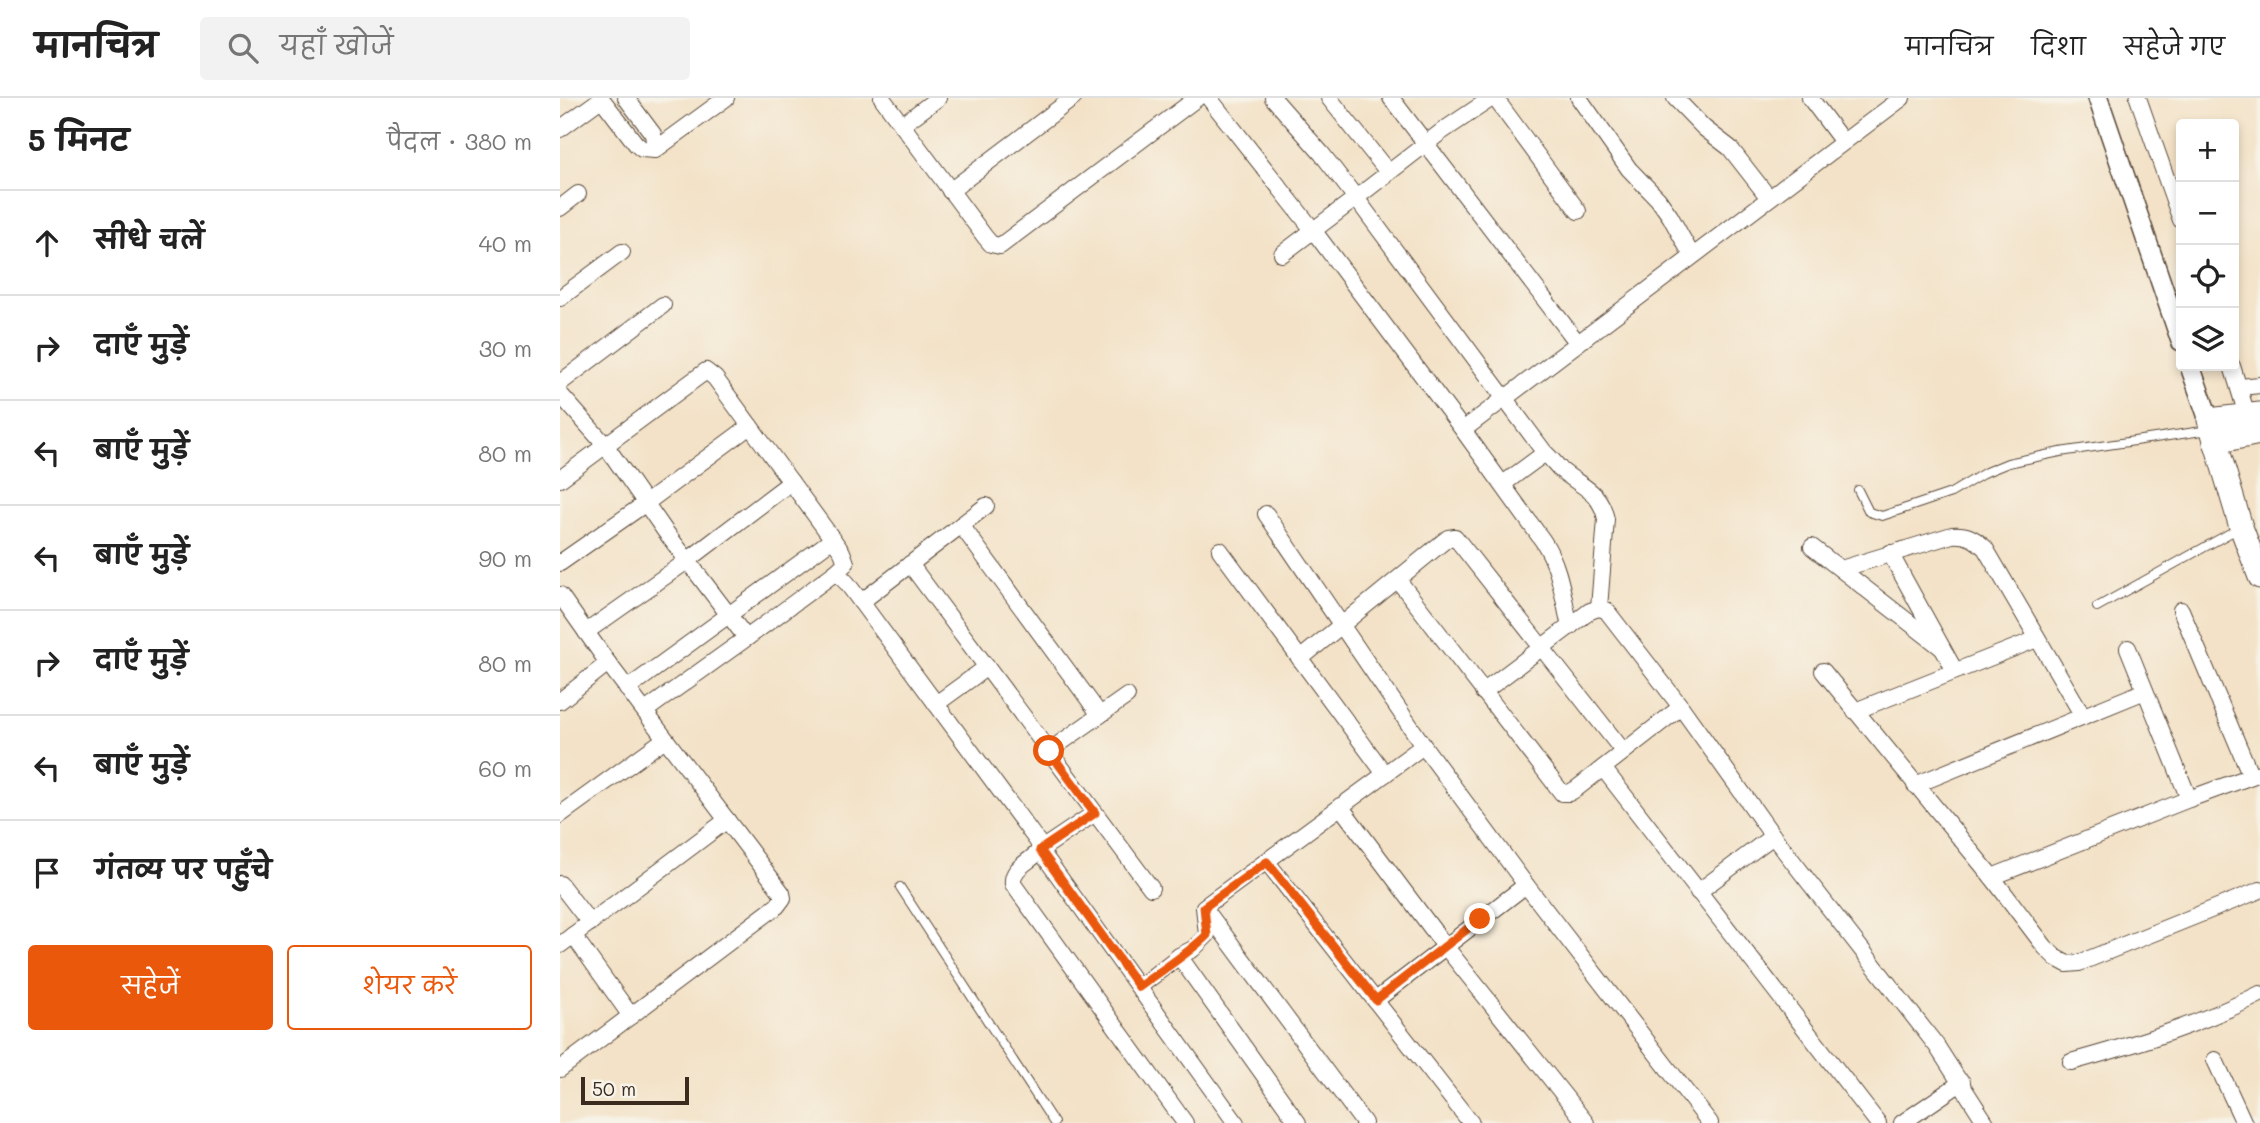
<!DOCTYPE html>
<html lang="hi">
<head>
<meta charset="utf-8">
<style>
  :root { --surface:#fff; --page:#f2f2f2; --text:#222; --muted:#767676; --line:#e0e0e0; --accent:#ea580c }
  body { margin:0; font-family:Mali,"Playpen Sans Deva",sans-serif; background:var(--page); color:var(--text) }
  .controls { position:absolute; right:21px; top:21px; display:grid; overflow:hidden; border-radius:7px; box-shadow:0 4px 10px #0003 }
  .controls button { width:63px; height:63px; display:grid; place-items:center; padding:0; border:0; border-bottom:2px solid var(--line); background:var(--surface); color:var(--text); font:35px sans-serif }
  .scale { position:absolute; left:21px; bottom:18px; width:108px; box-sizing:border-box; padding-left:7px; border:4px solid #3b2a1e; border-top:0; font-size:19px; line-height:24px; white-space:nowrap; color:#3b2a1e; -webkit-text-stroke:5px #f7f3e8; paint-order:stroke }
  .stop { position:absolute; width:21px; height:21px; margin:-16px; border:5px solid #ea580c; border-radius:50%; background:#fff }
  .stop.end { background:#ea580c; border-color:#fff; box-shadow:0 2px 7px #0008 }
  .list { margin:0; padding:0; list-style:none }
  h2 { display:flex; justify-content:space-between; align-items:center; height:91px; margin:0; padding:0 28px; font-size:30px }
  h2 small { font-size:23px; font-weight:400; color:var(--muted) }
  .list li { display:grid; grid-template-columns:46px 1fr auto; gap:21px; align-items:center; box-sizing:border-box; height:105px; padding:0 28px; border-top:2px solid var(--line) }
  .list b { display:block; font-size:26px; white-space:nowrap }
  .list em { font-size:23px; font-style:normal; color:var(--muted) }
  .actions { display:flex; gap:14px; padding:21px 28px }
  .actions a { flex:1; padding:16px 0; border:2px solid var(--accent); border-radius:7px; text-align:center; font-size:24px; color:var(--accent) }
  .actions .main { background:var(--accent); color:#fff }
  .icon { flex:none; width:38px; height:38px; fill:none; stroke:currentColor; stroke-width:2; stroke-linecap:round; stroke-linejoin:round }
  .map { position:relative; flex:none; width:1700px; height:1025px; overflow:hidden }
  header { display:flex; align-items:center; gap:42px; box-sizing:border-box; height:98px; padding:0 35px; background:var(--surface); border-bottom:2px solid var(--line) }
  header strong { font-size:33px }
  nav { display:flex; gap:38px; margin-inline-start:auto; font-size:24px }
  .search { width:490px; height:63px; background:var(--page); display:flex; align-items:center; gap:18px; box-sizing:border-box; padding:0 24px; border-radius:7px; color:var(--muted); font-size:26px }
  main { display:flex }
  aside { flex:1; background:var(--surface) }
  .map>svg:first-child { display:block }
</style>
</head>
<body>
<header>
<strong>मानचित्र</strong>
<div class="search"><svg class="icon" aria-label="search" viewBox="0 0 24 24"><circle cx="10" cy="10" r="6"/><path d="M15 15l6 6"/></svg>यहाँ खोजें</div>
<nav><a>मानचित्र</a><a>दिशा</a><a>सहेजे गए</a></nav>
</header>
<main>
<aside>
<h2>5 मिनट<small>पैदल · 380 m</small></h2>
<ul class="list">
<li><svg class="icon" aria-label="ahead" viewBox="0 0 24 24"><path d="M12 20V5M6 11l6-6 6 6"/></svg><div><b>सीधे चलें</b></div><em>40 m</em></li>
<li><svg class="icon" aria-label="right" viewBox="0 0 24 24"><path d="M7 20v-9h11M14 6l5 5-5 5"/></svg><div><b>दाएँ मुड़ें</b></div><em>30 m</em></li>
<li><svg class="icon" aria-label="left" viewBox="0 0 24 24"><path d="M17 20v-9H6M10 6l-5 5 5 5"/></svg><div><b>बाएँ मुड़ें</b></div><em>80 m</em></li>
<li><svg class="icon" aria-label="left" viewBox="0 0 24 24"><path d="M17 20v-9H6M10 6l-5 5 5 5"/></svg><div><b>बाएँ मुड़ें</b></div><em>90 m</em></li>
<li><svg class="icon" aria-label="right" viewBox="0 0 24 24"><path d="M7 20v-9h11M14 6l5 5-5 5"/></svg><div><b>दाएँ मुड़ें</b></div><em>80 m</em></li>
<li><svg class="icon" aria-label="left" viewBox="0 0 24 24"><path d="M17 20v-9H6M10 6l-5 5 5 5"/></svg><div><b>बाएँ मुड़ें</b></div><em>60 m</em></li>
<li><svg class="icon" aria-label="arrive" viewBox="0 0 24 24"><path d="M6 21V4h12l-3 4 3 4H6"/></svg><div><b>गंतव्य पर पहुँचे</b></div></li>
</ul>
<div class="actions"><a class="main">सहेजें</a><a>शेयर करें</a></div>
</aside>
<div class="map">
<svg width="1700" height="1025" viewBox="0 0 1700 1025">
  <rect width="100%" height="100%" fill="#f7f3e8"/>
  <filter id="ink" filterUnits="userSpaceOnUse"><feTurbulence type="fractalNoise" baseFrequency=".0143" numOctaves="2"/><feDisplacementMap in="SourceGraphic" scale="14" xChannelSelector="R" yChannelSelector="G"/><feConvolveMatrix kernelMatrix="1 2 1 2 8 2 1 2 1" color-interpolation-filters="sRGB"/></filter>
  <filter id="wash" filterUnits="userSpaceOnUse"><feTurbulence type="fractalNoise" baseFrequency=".00686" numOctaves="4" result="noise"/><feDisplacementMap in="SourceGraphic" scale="28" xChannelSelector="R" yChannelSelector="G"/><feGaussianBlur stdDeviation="1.57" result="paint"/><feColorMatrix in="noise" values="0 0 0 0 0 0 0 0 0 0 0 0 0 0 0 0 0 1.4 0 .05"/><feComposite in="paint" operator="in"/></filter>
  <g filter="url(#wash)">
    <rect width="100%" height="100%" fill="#f3e2c7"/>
  </g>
  <g filter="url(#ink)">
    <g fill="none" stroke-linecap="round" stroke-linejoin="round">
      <defs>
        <g id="service">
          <path d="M1298,392L1309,414L1322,418L1391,395L1426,374L1448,365L1500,354L1649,332"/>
          <path d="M1537,509L1679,430"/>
          <path d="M340,789L494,1025"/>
        </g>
        <g id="minor">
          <path d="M41,0L76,46L82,51L95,52L166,0"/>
          <path d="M66,0L93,36L95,52"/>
          <path d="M322,0L425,139L431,146L440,148L637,0"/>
          <path d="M649,0L753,132L903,332L983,443C1000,468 1003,499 1010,529"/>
          <path d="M713,0L762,56L796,100L881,34L932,0"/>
          <path d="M769,0L828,74"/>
          <path d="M831,0L1017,244"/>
          <path d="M935,0L1018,113"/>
          <path d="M1019,0L1069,71L1098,101L1110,118L1132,158"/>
          <path d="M1115,0L1144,30L1170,50L1209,100"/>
          <path d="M1250,0L1283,44"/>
          <path d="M1578,0L1621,122"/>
          <path d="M342,27L378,0"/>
          <path d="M0,31L41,1"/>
          <path d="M390,93L513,0"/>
          <path d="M0,110L18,96"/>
          <path d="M722,156L796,100L985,355C991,360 996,367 1001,372C1021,389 1040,392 1046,421L1039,510"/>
          <path d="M0,200L62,154"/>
          <path d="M1672,268L1690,327"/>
          <path d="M0,285L103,207"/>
          <path d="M1680,289L1700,287"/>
          <path d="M0,296L46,348L105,433L184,537L188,539L276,474L287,485L478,744L480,752C471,764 451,769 453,786L625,1025"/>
          <path d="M903,332L1342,0"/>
          <path d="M0,381L146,273L155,280L282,454L286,465L276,474"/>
          <path d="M943,386L985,355"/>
          <path d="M706,416L865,650"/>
          <path d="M401,427L540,617"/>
          <path d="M1252,449L1382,550"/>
          <path d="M660,452L825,676"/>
          <path d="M1330,455L1395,573"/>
          <path d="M0,465L86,405L190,328"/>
          <path d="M350,466L591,790"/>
          <path d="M1281,471L1392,437C1407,436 1414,440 1425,450L1523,618"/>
          <path d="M838,482L1002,695H1009L1016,691L1121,609"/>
          <path d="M0,497L48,565L0,603"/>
          <path d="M301,504L426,408"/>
          <path d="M1621,512L1691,678"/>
          <path d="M26,534L127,463L231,384"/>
          <path d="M1568,550L1629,701"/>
          <path d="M740,561L883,444L888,440L895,439L1063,653"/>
          <path d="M1263,573L1432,779L1485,849L1496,860L1507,866L1519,865L1700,792"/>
          <path d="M67,591L273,441"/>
          <path d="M923,594L1030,513L1039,510L1046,512L1121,609L1213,738L1376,947L1426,1025"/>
          <path d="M376,606L427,569"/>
          <path d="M85,613L188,539"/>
          <path d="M1295,613L1477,541"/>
          <path d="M489,653L567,598"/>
          <path d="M1043,670L1318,1025"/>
          <path d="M1355,687L1585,593"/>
          <path d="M780,708L885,848L1026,1025"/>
          <path d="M535,715L480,752L676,1025"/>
          <path d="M0,717L105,641"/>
          <path d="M707,764L911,1025"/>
          <path d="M1432,779L1629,701L1700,675"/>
          <path d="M0,786L30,825"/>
          <path d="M1138,794L1213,738"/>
          <path d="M645,811L804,1025"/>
          <path d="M13,837L71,918"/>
          <path d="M0,847L167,722"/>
          <path d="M579,889L619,858"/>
          <path d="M816,902L966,787"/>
          <path d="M1655,962L1684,1025"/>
          <path d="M1511,964C1576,946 1639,927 1700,896"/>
          <path d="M0,971L217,808L223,800L222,795L48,565"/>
          <path d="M738,1025L619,858L633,851L647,837L644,809L859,651L865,650L966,787L1150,1025"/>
          <path d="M1342,1025L1402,984"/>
        </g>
        <g id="tertiary">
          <path d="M1538,0L1621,243"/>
          <path d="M1630,268L1649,322"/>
        </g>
        <g id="secondary">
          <path d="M1700,316L1649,322L1681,429L1700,479"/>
          <path d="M1655,344L1700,335"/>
        </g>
      </defs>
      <!-- service casing -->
      <use href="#service" stroke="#574637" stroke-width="10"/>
      <!-- minor casing -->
      <use href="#minor" stroke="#574637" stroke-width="18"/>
      <!-- tertiary casing -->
      <use href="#tertiary" stroke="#574637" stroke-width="22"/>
      <!-- secondary casing -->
      <use href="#secondary" stroke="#574637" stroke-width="25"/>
      <!-- service -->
      <use href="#service" stroke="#fff" stroke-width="8"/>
      <!-- minor -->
      <use href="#minor" stroke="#fff" stroke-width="16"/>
      <!-- tertiary -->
      <use href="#tertiary" stroke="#fff" stroke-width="19"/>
      <!-- secondary -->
      <use href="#secondary" stroke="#fff" stroke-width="23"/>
    </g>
  </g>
  <g fill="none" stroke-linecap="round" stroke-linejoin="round" filter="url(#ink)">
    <!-- route -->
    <path stroke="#ea580c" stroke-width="9" d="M489,653L535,715L480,752L579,889C601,872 627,857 647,837L644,809L707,764L816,902L920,821"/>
  </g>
</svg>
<div class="controls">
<button>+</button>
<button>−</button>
<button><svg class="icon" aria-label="locate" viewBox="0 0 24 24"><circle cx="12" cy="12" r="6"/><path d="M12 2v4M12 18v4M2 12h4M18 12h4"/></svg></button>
<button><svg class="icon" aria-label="layers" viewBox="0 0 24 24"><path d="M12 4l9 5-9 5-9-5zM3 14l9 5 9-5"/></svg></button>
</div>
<div class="scale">50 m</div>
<div class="stop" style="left:489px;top:653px"></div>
<div class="stop end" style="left:920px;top:821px"></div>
</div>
</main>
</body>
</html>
